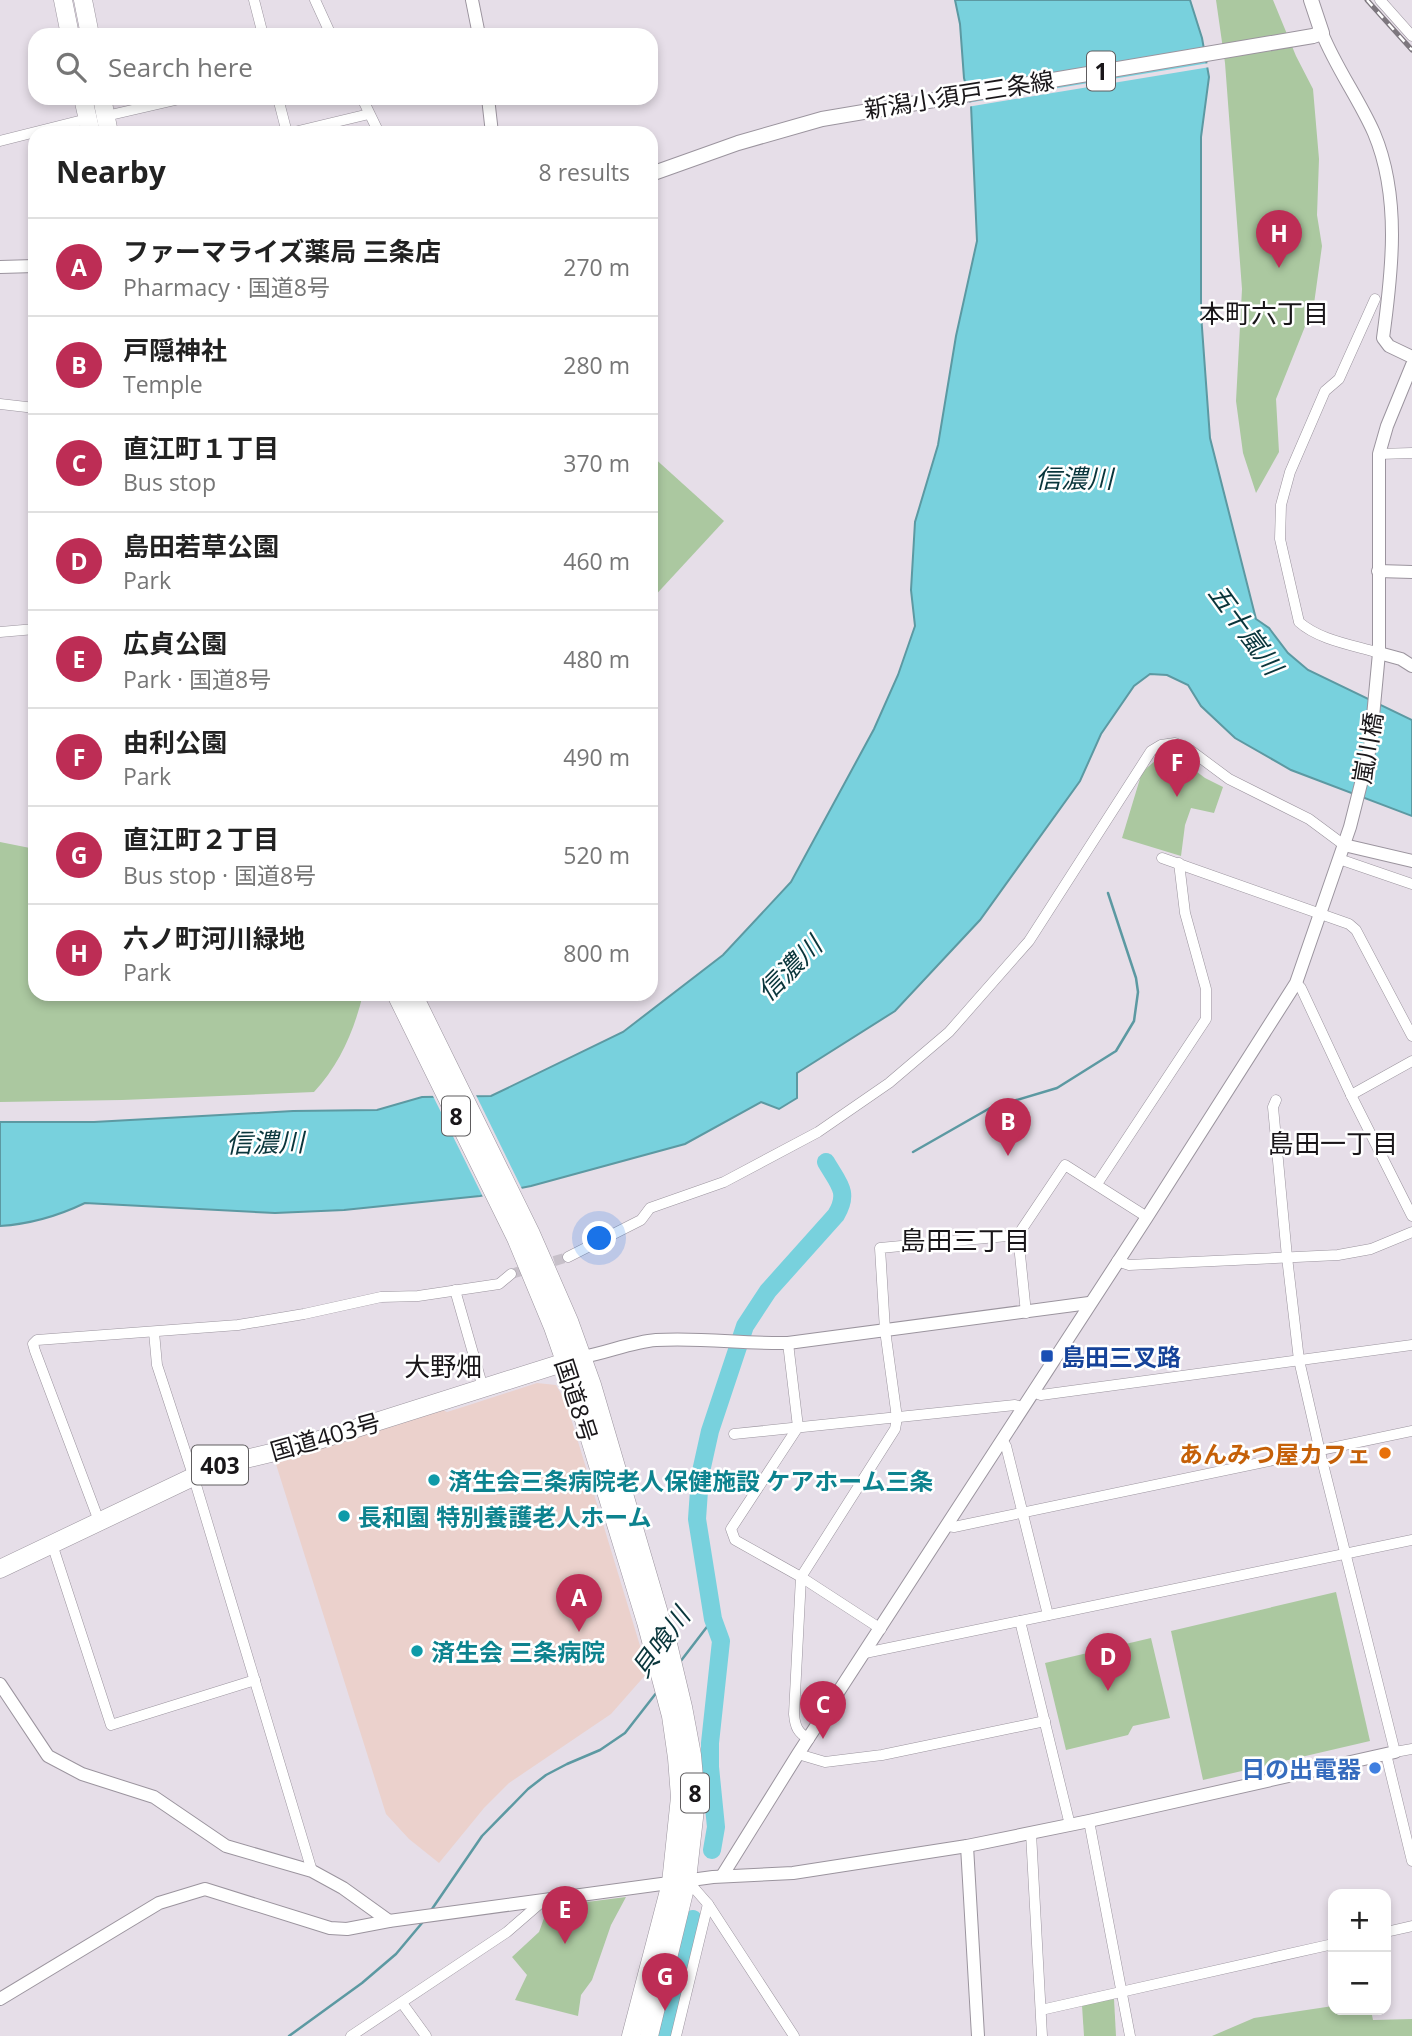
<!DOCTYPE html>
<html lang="en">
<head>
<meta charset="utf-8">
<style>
  :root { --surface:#fff; --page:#f6f6f6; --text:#222; --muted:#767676; --line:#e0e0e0; --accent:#bd2d55 }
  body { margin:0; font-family:"Open Sans","Noto Sans JP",sans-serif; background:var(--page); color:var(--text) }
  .controls { position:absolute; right:21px; bottom:21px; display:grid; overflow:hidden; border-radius:14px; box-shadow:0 4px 10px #0003 }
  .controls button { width:63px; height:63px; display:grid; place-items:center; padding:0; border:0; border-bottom:2px solid var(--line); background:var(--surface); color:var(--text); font:35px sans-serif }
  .you { position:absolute; left:600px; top:1239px; width:24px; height:24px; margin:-18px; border:5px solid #fff; border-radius:50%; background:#1a73e8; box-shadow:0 0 0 10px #1a73e833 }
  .badge { display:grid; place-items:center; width:46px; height:46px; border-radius:50%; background:var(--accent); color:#fff; font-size:23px; font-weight:700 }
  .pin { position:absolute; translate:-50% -58px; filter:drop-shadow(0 2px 4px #0008) }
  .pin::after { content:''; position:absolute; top:37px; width:24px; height:21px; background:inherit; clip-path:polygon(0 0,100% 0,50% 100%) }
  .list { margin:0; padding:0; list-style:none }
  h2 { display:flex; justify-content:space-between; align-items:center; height:91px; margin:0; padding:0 28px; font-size:30px }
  h2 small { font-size:23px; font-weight:400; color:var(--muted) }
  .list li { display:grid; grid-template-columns:46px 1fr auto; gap:21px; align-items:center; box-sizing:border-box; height:98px; padding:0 28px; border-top:2px solid var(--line) }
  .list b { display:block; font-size:26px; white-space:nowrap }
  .list p { margin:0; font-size:23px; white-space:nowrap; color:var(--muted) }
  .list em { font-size:23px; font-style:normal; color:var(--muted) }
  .icon { flex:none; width:38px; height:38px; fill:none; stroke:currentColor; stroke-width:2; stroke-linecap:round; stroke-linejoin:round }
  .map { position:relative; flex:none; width:1412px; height:2036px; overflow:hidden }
  .search { position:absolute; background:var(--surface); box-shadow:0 4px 10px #0003; left:28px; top:28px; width:630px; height:77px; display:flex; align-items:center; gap:18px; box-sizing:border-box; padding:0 24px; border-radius:21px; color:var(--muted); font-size:26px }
  .panel { position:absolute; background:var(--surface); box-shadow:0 4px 10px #0003; left:28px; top:126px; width:630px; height:875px; border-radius:21px }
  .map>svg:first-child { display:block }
</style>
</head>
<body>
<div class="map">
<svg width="1412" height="2036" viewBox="0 0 1412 2036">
  <rect width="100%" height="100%" fill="#e6dee8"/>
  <!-- medical -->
  <path fill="#ebd1cc" d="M537,1383L556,1385L566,1402L648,1672L611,1714L509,1783L484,1808L439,1863L409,1839L386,1814L275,1461L443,1410L447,1412L466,1406Z"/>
  <!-- green -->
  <g fill="#abc8a0">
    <path d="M1216,0H1273L1296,56L1313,89L1319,159L1317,215L1322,246L1314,304L1276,399L1279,452L1256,493L1243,453L1236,401L1242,289L1225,63Z"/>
    <path d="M651,455L724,521L651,600Z"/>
    <path d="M1168,750L1205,778L1223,787L1214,813L1191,808L1185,825L1181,856L1122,838L1142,772Z"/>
    <path d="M0,842L35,849V994H363C354,1031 340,1064 314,1092L122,1100L0,1102Z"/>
    <path d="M1336,1592L1370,1741L1203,1780L1171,1631Z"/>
    <path d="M1151,1638L1170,1718L1133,1726L1128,1735L1066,1750L1045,1663Z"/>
    <path d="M626,1897L611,1925L592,1980L581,1995L578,2016L515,2000L527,1975L512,1957L539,1932L548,1907Z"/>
    <path d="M1114,1999L1116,2036H1084L1082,2005Z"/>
    <path d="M1333,2006V2010H1371L1373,2020L1412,2019V2036H1212L1254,2018Z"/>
  </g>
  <!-- water -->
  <path fill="#78d1dd" stroke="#5c99a2" stroke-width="2" d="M955,0H1190L1202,38L1209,77L1201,137V314L1210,438L1256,619L1269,628L1288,653L1308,670L1412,720V816L1291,770L1235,738L1201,706L1188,685L1167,675L1150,674L1134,686L1101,734L1080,781L980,920L895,1011L797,1073V1098L779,1109L761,1102L685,1144L531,1186L480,1196L344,1210L275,1213L85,1203C58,1216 31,1224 0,1226V1122H94L293,1111L377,1110L422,1097L491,1096L623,1032L723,955L791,882L874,729L898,675L915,626L911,590L915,522L938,445L956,336L977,241L971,105L964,78L960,24Z"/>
  <!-- pier -->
  <g fill="#e6dee8">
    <path d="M1209,63L1210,67L967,107V103Z"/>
    <path d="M475,1093L523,1191L484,1199L432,1094Z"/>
  </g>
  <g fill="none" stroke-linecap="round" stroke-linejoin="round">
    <!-- stream -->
    <g stroke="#5c99a2" stroke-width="2.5">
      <path d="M913,1152L990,1108L1057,1088L1116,1051L1134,1021L1138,992L1136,978L1108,893"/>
      <path d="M680,1662L713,1619"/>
      <path d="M432,1909L482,1836L528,1789L546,1775L567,1764L600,1750L625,1733L657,1692"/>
      <path d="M289,2036L362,1983L396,1954L422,1923"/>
    </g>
    <!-- river -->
    <g stroke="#78d1dd" stroke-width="18">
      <path d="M712,1850L716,1827L710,1767V1743L721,1641L713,1619L697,1519L700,1476L710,1431L745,1326L768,1291L836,1215C850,1192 838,1183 826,1162"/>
      <path d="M664,2036L693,1919"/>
    </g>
    <!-- street-tunnel -->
    <path stroke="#c7c0c9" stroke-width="10" stroke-dasharray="10 5" stroke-linecap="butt" d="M511,1274L568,1257"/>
    <defs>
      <g id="street">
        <path d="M254,0L263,35"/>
        <path d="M315,0L331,35"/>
        <path d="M1380,0L1412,36"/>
        <path d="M278,98L287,133"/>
        <path d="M362,98L379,133"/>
        <path d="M106,116L184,98"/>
        <path d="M290,133L369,114"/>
        <path d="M0,141L87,119"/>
        <path d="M1375,299L1339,379L1325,391L1290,472L1281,505L1280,539L1299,622C1319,640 1353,645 1379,653"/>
        <path d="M0,404L35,408"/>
        <path d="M1379,454L1412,453"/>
        <path d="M0,632L35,629"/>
        <path d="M1162,858L1349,924L1356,930L1412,1036"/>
        <path d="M1339,859L1412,884"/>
        <path d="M1296,983L1301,988L1351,1095L1412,1216"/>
        <path d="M1351,1095L1412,1061"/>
        <path d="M1276,1100L1273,1107L1287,1257L1299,1360L1320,1452L1395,1752L1412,1749"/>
        <path d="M1097,1184L1206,1019V989L1185,913L1179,863"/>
        <path d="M568,1257L641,1220L650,1208L724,1182L818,1132L889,1083L949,1032L1029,941L1151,751L1161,745L1175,743L1190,750L1229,779L1309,819L1344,845"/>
        <path d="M1117,1261L1129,1265L1338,1255L1371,1249L1412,1232"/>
        <path d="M455,1290L483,1388"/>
        <path d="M1026,1313L1018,1235L1065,1165L1147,1217"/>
        <path d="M154,1332L157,1365L193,1475L312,1871"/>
        <path d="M788,1343L798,1427L731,1529L735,1540L801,1577L881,1629"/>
        <path d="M1033,1392L1041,1395L1412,1345"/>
        <path d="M734,1434L1015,1405L1023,1407"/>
        <path d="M1002,1440L1006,1446L1048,1615"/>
        <path d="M99,1521L35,1351L33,1344L37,1340L238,1325L304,1314L381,1297L418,1296L499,1284L511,1274"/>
        <path d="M948,1526L954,1527L1412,1431"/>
        <path d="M52,1544L111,1725L255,1680"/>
        <path d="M1020,1621L1070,1825"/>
        <path d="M865,1653L1412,1540"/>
        <path d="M809,1739C798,1733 795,1727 794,1714L801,1577L895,1429L897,1418L885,1330L880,1248L1018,1235"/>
        <path d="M798,1754L825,1762L882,1755L1045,1721"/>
        <path d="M1386,1754L1412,1861"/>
        <path d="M1089,1821L1130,2036"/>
        <path d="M1031,1833L1042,2036"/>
        <path d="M687,1880L708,1904L794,2036"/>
        <path d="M1386,1932L1412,1926"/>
        <path d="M402,2003L426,2036"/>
        <path d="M1041,2010L1333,1944"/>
        <path d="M351,2036L507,1932L544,1900"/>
        <path d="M676,2036L708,1904"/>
      </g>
      <g id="secondary">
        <path d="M472,0L479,35"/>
        <path d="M1322,33C1336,68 1359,99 1374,133C1401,197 1392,272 1383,338L1389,346L1412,357"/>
        <path d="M488,98L492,133"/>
        <path d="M0,267L35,266"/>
        <path d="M1378,571L1412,572"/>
        <path d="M1379,653L1401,659L1412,666"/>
        <path d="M1344,845L1412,861"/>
        <path d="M582,1357C607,1353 631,1342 656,1340C700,1337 744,1344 788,1343L1089,1303"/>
        <path d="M0,1684L48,1756L82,1774L154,1797L226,1846L312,1871L343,1888L389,1921"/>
        <path d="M967,1846L978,2036"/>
        <path d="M722,1876L798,1754L1147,1217L1296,983L1350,827L1370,748L1379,653V454L1387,426L1412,365"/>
        <path d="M0,1999L159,1903L205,1889L330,1928L347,1929L389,1921L713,1877L793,1873L967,1846L1089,1821L1395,1752"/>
      </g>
      <path id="primary" d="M651,174L738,143L822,119L1313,36L1322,33L1311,0"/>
      <g id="highway">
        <path d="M63,0L70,35"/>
        <path d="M83,0L90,35"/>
        <path d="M83,98L91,133"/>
        <path d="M102,98L109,133"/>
        <path d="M396,994L516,1238L553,1327L574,1387L646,1622L671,1716L677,1758L680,1797L671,1883L631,2036"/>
        <path d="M413,994L531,1234L569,1321L592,1385L668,1644L683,1707L692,1755L696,1800L687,1880L649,2036"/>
        <path d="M0,1569L216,1466L300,1446L575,1359"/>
      </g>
    </defs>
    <!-- street casing -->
    <use href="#street" stroke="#9b949e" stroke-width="11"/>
    <!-- secondary casing -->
    <use href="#secondary" stroke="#9b949e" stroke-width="14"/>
    <!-- primary casing -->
    <use href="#primary" stroke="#9b949e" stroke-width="16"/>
    <!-- highway casing -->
    <use href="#highway" stroke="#9b949e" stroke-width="19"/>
    <!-- street -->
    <use href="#street" stroke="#fff" stroke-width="10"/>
    <!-- secondary -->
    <use href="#secondary" stroke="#fff" stroke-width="12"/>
    <!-- primary -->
    <use href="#primary" stroke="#fff" stroke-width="14"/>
    <!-- highway -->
    <use href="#highway" stroke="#fff" stroke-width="18"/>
    <defs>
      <path id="rail" d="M1367,0L1412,50"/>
    </defs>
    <!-- rail casing -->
    <use href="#rail" stroke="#7d777e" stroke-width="5"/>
    <!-- rail -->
    <use href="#rail" stroke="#fff" stroke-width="2.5" stroke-dasharray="8" stroke-linecap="butt"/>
  </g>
  <!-- markers -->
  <rect fill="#1a4fb4" stroke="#fff" stroke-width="2.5" x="1040" y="1349" width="14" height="14" rx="3.5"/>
  <circle fill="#e8710a" stroke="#fff" stroke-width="2.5" cx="1385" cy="1453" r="7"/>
  <g fill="#0f9aa8" stroke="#fff" stroke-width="2.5">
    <circle cx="434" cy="1480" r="7"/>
    <circle cx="344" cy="1516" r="7"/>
    <circle cx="417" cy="1651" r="7"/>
  </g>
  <circle fill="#3f7fe0" stroke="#fff" stroke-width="2.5" cx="1375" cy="1768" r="7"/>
  <g text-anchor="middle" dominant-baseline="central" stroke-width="5" stroke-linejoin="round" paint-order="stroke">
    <!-- shield labels -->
    <g fill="#fff" stroke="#5e5c5e" stroke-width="2">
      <rect x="1087" y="51.5" width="28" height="39" rx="5"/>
      <rect x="442" y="1096.5" width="28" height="39" rx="5"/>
      <rect x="192" y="1445.5" width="56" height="39" rx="5"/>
      <rect x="681" y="1773.5" width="28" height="39" rx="5"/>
    </g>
    <g font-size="23" font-weight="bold" fill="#191619">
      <text x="1101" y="71">1</text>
      <text x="456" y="1116">8</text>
      <text x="220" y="1465">403</text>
      <text x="695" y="1793">8</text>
    </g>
    <!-- street labels -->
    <g font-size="24" fill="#191619" stroke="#fff">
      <text transform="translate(959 94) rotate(-9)">新潟小須戸三条線</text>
      <text transform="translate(1367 748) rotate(-80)">嵐川橋</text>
      <text transform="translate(577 1400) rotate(72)">国道8号</text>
      <text transform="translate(325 1436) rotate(-16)">国道403号</text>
    </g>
    <!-- transit labels -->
    <g font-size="24" font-weight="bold" fill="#164399" stroke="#fff" text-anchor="start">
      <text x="1061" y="1356">島田三叉路</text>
    </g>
    <!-- food labels -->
    <g font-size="24" font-weight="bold" fill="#c56008" stroke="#fff" text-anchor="end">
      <text x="1371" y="1453">あんみつ屋カフェ</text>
    </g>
    <!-- culture labels -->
    <g font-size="24" font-weight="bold" fill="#0d838f" stroke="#fff" text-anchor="start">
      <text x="448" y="1480">済生会三条病院老人保健施設 ケアホーム三条</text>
      <text x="358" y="1516">長和園 特別養護老人ホーム</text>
      <text x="431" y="1651">済生会 三条病院</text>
    </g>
    <!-- shop labels -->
    <g font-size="24" font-weight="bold" fill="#366cbe" stroke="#fff" text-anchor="end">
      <text x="1361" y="1768">日の出電器</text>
    </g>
    <!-- neighbourhood labels -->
    <g font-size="26" fill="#191619" stroke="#fff">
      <text x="1264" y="313">本町六丁目</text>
      <text x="1333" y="1143">島田一丁目</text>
      <text x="965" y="1240">島田三丁目</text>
      <text x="443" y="1366">大野畑</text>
    </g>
    <!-- water labels -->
    <g font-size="26" font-style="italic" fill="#09353b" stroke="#fff">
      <text x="1074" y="478">信濃川</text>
      <text transform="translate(1246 629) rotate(54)">五十嵐川</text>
      <text transform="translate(789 968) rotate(-45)">信濃川</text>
      <text transform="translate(265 1142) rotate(-1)">信濃川</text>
      <text transform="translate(660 1642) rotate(-54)">貝喰川</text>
    </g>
  </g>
</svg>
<div class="controls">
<button>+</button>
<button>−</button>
</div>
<div class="you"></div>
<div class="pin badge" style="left:579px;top:1632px">A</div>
<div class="pin badge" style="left:1008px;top:1156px">B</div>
<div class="pin badge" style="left:823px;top:1739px">C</div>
<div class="pin badge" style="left:1108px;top:1691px">D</div>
<div class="pin badge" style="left:565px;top:1944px">E</div>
<div class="pin badge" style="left:1177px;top:797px">F</div>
<div class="pin badge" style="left:665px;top:2011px">G</div>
<div class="pin badge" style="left:1279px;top:268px">H</div>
<div class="search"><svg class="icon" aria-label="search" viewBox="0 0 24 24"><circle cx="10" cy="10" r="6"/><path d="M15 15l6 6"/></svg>Search here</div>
<section class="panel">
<h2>Nearby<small>8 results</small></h2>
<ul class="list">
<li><span class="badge">A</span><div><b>ファーマライズ薬局 三条店</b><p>Pharmacy · 国道8号</p></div><em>270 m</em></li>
<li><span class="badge">B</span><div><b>戸隠神社</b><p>Temple</p></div><em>280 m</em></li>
<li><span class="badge">C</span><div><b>直江町１丁目</b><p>Bus stop</p></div><em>370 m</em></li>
<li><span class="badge">D</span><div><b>島田若草公園</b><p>Park</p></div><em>460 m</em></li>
<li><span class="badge">E</span><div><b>広貞公園</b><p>Park · 国道8号</p></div><em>480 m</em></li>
<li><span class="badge">F</span><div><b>由利公園</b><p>Park</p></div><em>490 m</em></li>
<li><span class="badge">G</span><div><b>直江町２丁目</b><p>Bus stop · 国道8号</p></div><em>520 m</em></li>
<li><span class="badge">H</span><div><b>六ノ町河川緑地</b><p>Park</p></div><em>800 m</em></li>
</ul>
</section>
</div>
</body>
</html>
